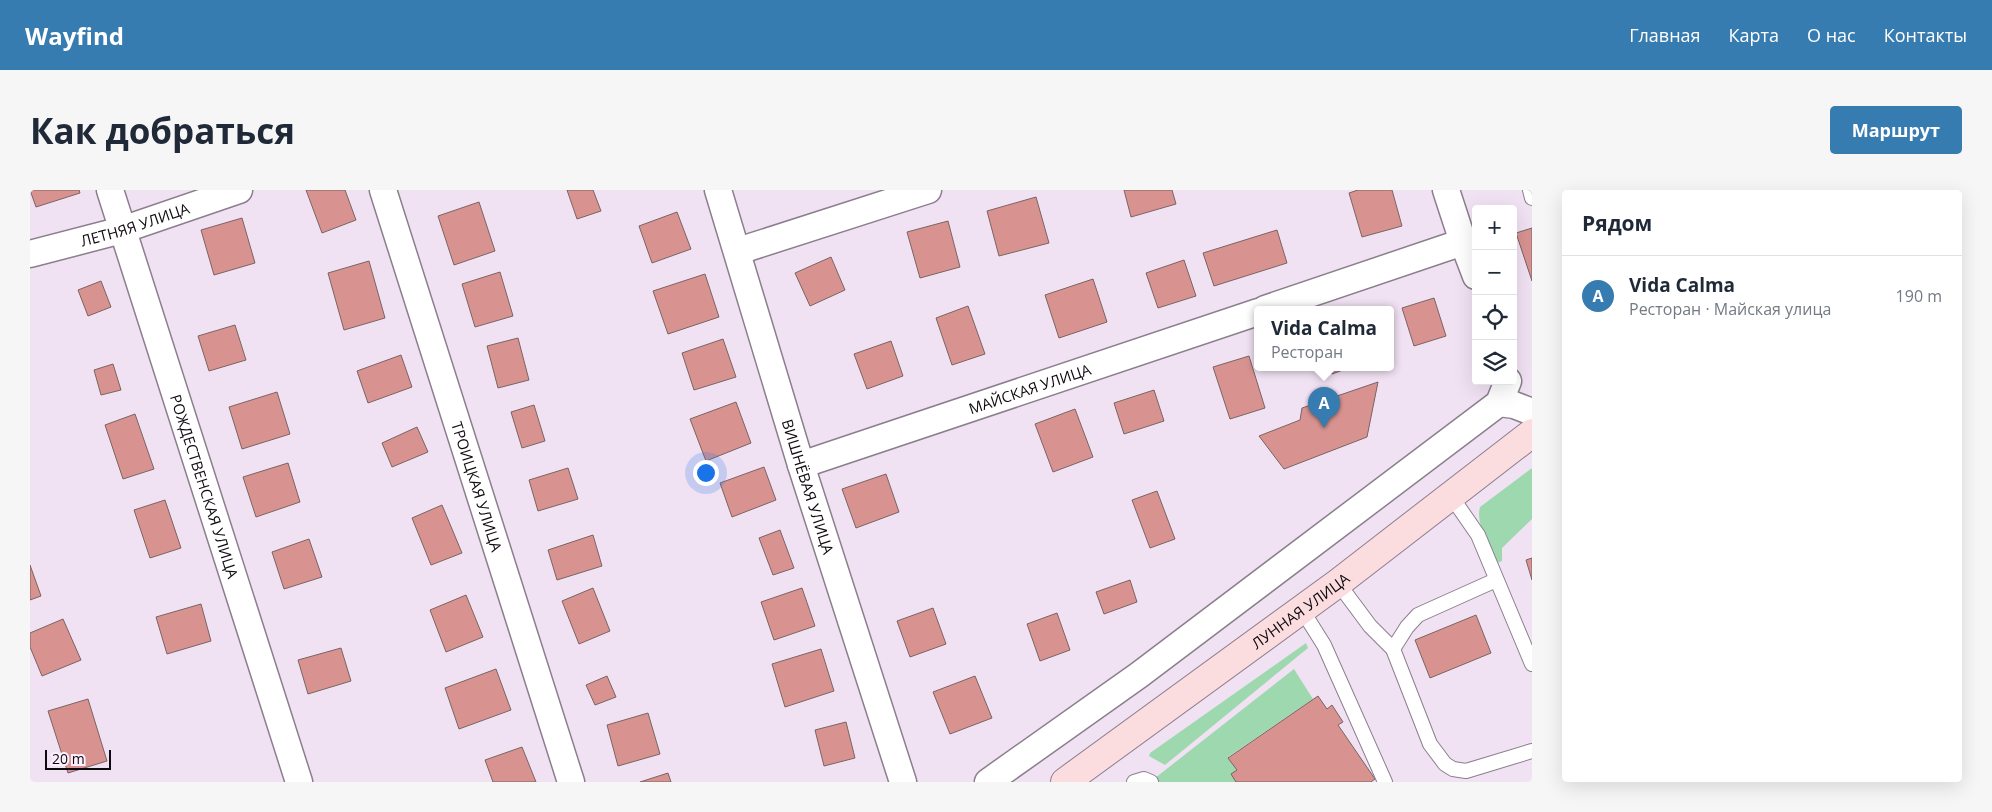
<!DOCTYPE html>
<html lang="ru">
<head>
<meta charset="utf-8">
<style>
  :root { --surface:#fff; --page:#f6f6f7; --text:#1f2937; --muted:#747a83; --line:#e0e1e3; --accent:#377cb1 }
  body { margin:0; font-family:"Open Sans",sans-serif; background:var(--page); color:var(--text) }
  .controls { position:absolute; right:15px; top:15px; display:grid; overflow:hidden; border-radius:5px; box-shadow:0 5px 20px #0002 }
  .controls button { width:45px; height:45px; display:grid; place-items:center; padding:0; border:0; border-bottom:1px solid var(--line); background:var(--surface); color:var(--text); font:25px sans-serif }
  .scale { position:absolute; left:15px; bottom:12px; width:66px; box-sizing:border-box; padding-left:5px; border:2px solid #0f0a0f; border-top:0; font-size:14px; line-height:18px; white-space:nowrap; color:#0f0a0f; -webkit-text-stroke:4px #fdf0fe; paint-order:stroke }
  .you { position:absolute; left:675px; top:282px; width:18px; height:18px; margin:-12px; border:4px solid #fff; border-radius:50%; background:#1a73e8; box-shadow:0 0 0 8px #1a73e833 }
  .badge { display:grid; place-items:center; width:32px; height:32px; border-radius:50%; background:var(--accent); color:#fff; font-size:16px; font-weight:700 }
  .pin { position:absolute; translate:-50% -41px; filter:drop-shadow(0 1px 2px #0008) }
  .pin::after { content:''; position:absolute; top:26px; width:18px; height:15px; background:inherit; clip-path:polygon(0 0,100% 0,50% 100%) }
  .popup { position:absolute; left:1224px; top:116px; width:140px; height:65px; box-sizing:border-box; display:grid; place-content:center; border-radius:5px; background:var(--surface); filter:drop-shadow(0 1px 4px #0005); font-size:16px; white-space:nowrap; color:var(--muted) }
  .popup b { font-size:19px; color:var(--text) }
  .popup::after { content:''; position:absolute; left:50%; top:100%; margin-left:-10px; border:10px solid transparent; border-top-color:var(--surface) }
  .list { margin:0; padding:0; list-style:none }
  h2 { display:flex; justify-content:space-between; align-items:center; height:65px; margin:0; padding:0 20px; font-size:21px }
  h2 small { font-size:16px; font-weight:400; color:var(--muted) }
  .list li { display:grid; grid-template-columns:32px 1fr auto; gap:15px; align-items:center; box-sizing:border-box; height:80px; padding:0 20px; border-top:1px solid var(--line) }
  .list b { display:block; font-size:19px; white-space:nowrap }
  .list p { margin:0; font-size:16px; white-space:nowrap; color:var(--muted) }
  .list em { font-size:16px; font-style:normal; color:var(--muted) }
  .icon { flex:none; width:28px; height:28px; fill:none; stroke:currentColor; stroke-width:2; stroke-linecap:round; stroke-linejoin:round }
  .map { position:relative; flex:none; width:1502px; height:592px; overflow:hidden; border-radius:5px }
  header { display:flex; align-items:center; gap:30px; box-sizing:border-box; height:70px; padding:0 25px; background:var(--accent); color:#fff }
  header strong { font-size:24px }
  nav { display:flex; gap:28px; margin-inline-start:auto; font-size:18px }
  .intro { display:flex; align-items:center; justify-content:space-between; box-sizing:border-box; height:120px; padding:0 30px }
  h1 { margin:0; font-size:35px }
  .button { padding:12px 22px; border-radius:5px; background:var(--accent); color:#fff; font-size:18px; font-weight:700 }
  main { display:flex; gap:30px; padding:0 30px }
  aside { flex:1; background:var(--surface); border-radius:5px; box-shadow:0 5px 20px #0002 }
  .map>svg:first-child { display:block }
</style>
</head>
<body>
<header>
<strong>Wayfind</strong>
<nav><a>Главная</a><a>Карта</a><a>О нас</a><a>Контакты</a></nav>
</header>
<div class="intro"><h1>Как добраться</h1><a class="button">Маршрут</a></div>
<main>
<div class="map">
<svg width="1502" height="592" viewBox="0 0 1502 592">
  <rect width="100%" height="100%" fill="#f1e2f3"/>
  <!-- green -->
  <g fill="#9ed8af">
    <path d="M1502,278V329L1472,358V371L1467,373C1461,358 1445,334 1450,317Z"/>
    <path d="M1276,453L1278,458L1135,575L1119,566L1120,563Z"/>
    <path d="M1264,479L1283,509L1198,567L1207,580L1206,592H1120Z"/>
  </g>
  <!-- building -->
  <g fill="#d89391" stroke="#796463">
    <path d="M0,0H49L50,3L6,17Z"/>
    <path d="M276,0H315L326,30L292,43Z"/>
    <path d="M537,0H563L571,21L547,29Z"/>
    <path d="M1094,0H1142L1146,14L1101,27Z"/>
    <path d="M1328,0H1362L1372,36L1332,47L1319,3Z"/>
    <path d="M1006,7L1019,53L969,66L957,21Z"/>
    <path d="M449,12L465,61L424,75L408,26Z"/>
    <path d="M647,22L661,59L622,73L609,36Z"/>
    <path d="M212,28L225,73L184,85L171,40Z"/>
    <path d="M918,31L930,77L890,88L877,42Z"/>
    <path d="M1502,38V91L1486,43Z"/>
    <path d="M1247,40L1257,73L1184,96L1173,63Z"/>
    <path d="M801,67L815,100L780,116L765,83Z"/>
    <path d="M1154,70L1166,106L1128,118L1116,83Z"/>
    <path d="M339,71L355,128L314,140L298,83Z"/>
    <path d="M470,82L483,126L445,137L432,94Z"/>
    <path d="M675,84L689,127L638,144L623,101Z"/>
    <path d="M1063,89L1077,132L1029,148L1015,105Z"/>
    <path d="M71,91L81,117L58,126L48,100Z"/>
    <path d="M1404,108L1416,146L1384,156L1372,118Z"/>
    <path d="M938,116L955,164L922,175L906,128Z"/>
    <path d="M205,135L216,170L179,181L168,146Z"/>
    <path d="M488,148L499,190L468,198L457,156Z"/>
    <path d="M693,149L706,187L664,200L652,163Z"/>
    <path d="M861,151L873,186L837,199L824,164Z"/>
    <path d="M371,165L382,197L338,213L327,181Z"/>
    <path d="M1219,166L1235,218L1200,229L1183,177Z"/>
    <path d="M83,174L91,200L71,205L64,180Z"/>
    <path d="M1300,177H1321L1302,184Z"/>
    <path d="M1348,192L1337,247L1254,279L1229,246L1270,230L1272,218Z"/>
    <path d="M1124,200L1134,231L1094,244L1084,213Z"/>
    <path d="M247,202L260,244L212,259L199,217Z"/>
    <path d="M706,212L721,253L676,271L660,229Z"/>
    <path d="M504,215L515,251L492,258L481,222Z"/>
    <path d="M1045,219L1063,267L1023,282L1005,234Z"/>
    <path d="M105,224L124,279L93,289L75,235Z"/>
    <path d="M387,237L398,262L362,277L352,253Z"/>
    <path d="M258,273L270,312L226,327L213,287Z"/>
    <path d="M734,277L746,310L702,327L690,293Z"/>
    <path d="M538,278L548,309L508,321L499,290Z"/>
    <path d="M856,284L869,322L826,338L812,299Z"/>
    <path d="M1127,301L1145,349L1120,358L1102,310Z"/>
    <path d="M135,310L151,358L120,368L104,320Z"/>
    <path d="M412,315L432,363L401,375L382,328Z"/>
    <path d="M750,340L764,378L743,385L729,348Z"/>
    <path d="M563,345L572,376L527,390L518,360Z"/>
    <path d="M279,349L292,387L254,399L242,362Z"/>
    <path d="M1502,368V390L1496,370Z"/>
    <path d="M0,375L11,406L0,410Z"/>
    <path d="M1100,390L1107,412L1074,424L1066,402Z"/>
    <path d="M563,398L580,441L549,454L532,411Z"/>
    <path d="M772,398L785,436L744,450L731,412Z"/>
    <path d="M436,405L453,447L416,462L400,420Z"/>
    <path d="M171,414L181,451L137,464L126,427Z"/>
    <path d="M903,418L916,454L880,467L867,431Z"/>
    <path d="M1027,423L1040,460L1010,471L997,434Z"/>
    <path d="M1446,425L1461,463L1400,488L1385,450Z"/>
    <path d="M33,429L51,470L12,486L0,457V443Z"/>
    <path d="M311,458L321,491L278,504L268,470Z"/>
    <path d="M791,459L804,501L755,517L742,474Z"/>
    <path d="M466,479L481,520L429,539L415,498Z"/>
    <path d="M577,486L586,507L565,515L556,495Z"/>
    <path d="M945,486L962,528L920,544L903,502Z"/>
    <path d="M1288,506L1297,519L1302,515L1313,532L1308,535L1345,589L1341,592H1206L1201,584L1207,580L1198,568Z"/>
    <path d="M58,509L77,571L38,583L18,521Z"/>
    <path d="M618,523L630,564L588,576L577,535Z"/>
    <path d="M816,532L825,568L794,576L785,540Z"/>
    <path d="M492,557L506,592H463L455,570Z"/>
    <path d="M638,583L641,592H610Z"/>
  </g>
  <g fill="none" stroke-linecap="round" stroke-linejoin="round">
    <defs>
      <g id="lane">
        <path d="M1500,0L1502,8"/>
        <path d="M1421,306L1448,345L1502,474"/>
        <path d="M1308,393L1340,436L1363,459L1400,554L1415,574L1423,579L1436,581L1502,561"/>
        <path d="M1272,420L1294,455L1355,592"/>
        <path d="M1363,459L1377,437L1388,425L1466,390"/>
        <path d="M1104,592L1114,589L1121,592"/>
      </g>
      <g id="street">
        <path id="s1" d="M80,0L269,592"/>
        <path id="s2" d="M353,0L541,592"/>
        <path id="s3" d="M688,0L771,275L873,592"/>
        <path d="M1433,52L1446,86"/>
        <path d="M708,61L898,0"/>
        <path id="s4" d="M0,64L92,40L209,0"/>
        <path d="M1235,119L1433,52L1416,0"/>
        <path d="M1469,213L1484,215L1502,222"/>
        <path id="s5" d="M771,275L1228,122"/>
        <path d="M958,592L1109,485L1469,213L1478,191"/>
      </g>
      <g id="secondary">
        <path id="s6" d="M1035,592L1308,393L1502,243"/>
      </g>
    </defs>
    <!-- lane casing -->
    <use href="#lane" stroke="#8b7e8d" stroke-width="16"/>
    <!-- street casing -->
    <use href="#street" stroke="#8b7e8d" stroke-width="29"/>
    <!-- secondary casing -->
    <use href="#secondary" stroke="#8b7e8d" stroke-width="30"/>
    <!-- lane -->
    <use href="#lane" stroke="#fff" stroke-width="14"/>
    <!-- street -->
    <use href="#street" stroke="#fff" stroke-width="26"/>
    <!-- secondary -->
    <use href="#secondary" stroke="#fcdddf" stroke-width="28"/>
  </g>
  <g text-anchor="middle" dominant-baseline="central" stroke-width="4" stroke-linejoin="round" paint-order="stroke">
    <!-- street labels -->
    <g font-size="15" fill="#0f0a0f" stroke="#fdf0fe">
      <text stroke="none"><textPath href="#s4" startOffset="109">ЛЕТНЯЯ УЛИЦА</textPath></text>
      <text stroke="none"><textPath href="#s5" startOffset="241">МАЙСКАЯ УЛИЦА</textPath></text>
      <text stroke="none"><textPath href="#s1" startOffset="311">РОЖДЕСТВЕНСКАЯ УЛИЦА</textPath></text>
      <text stroke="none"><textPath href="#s2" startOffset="311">ТРОИЦКАЯ УЛИЦА</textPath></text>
      <text stroke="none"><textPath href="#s3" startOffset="310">ВИШНЁВАЯ УЛИЦА</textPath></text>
      <text stroke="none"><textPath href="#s6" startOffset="291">ЛУННАЯ УЛИЦА</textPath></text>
    </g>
  </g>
</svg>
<div class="controls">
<button>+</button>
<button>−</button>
<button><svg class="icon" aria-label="locate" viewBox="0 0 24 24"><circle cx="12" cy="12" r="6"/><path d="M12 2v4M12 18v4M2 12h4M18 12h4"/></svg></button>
<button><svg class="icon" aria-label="layers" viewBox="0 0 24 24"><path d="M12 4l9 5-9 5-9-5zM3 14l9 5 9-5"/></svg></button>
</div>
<div class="scale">20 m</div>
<div class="you"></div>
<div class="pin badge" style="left:1294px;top:238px">A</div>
<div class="popup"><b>Vida Calma</b>Ресторан</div>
</div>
<aside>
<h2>Рядом<small></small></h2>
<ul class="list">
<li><span class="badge">A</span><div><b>Vida Calma</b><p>Ресторан · Майская улица</p></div><em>190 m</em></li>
</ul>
</aside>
</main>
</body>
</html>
